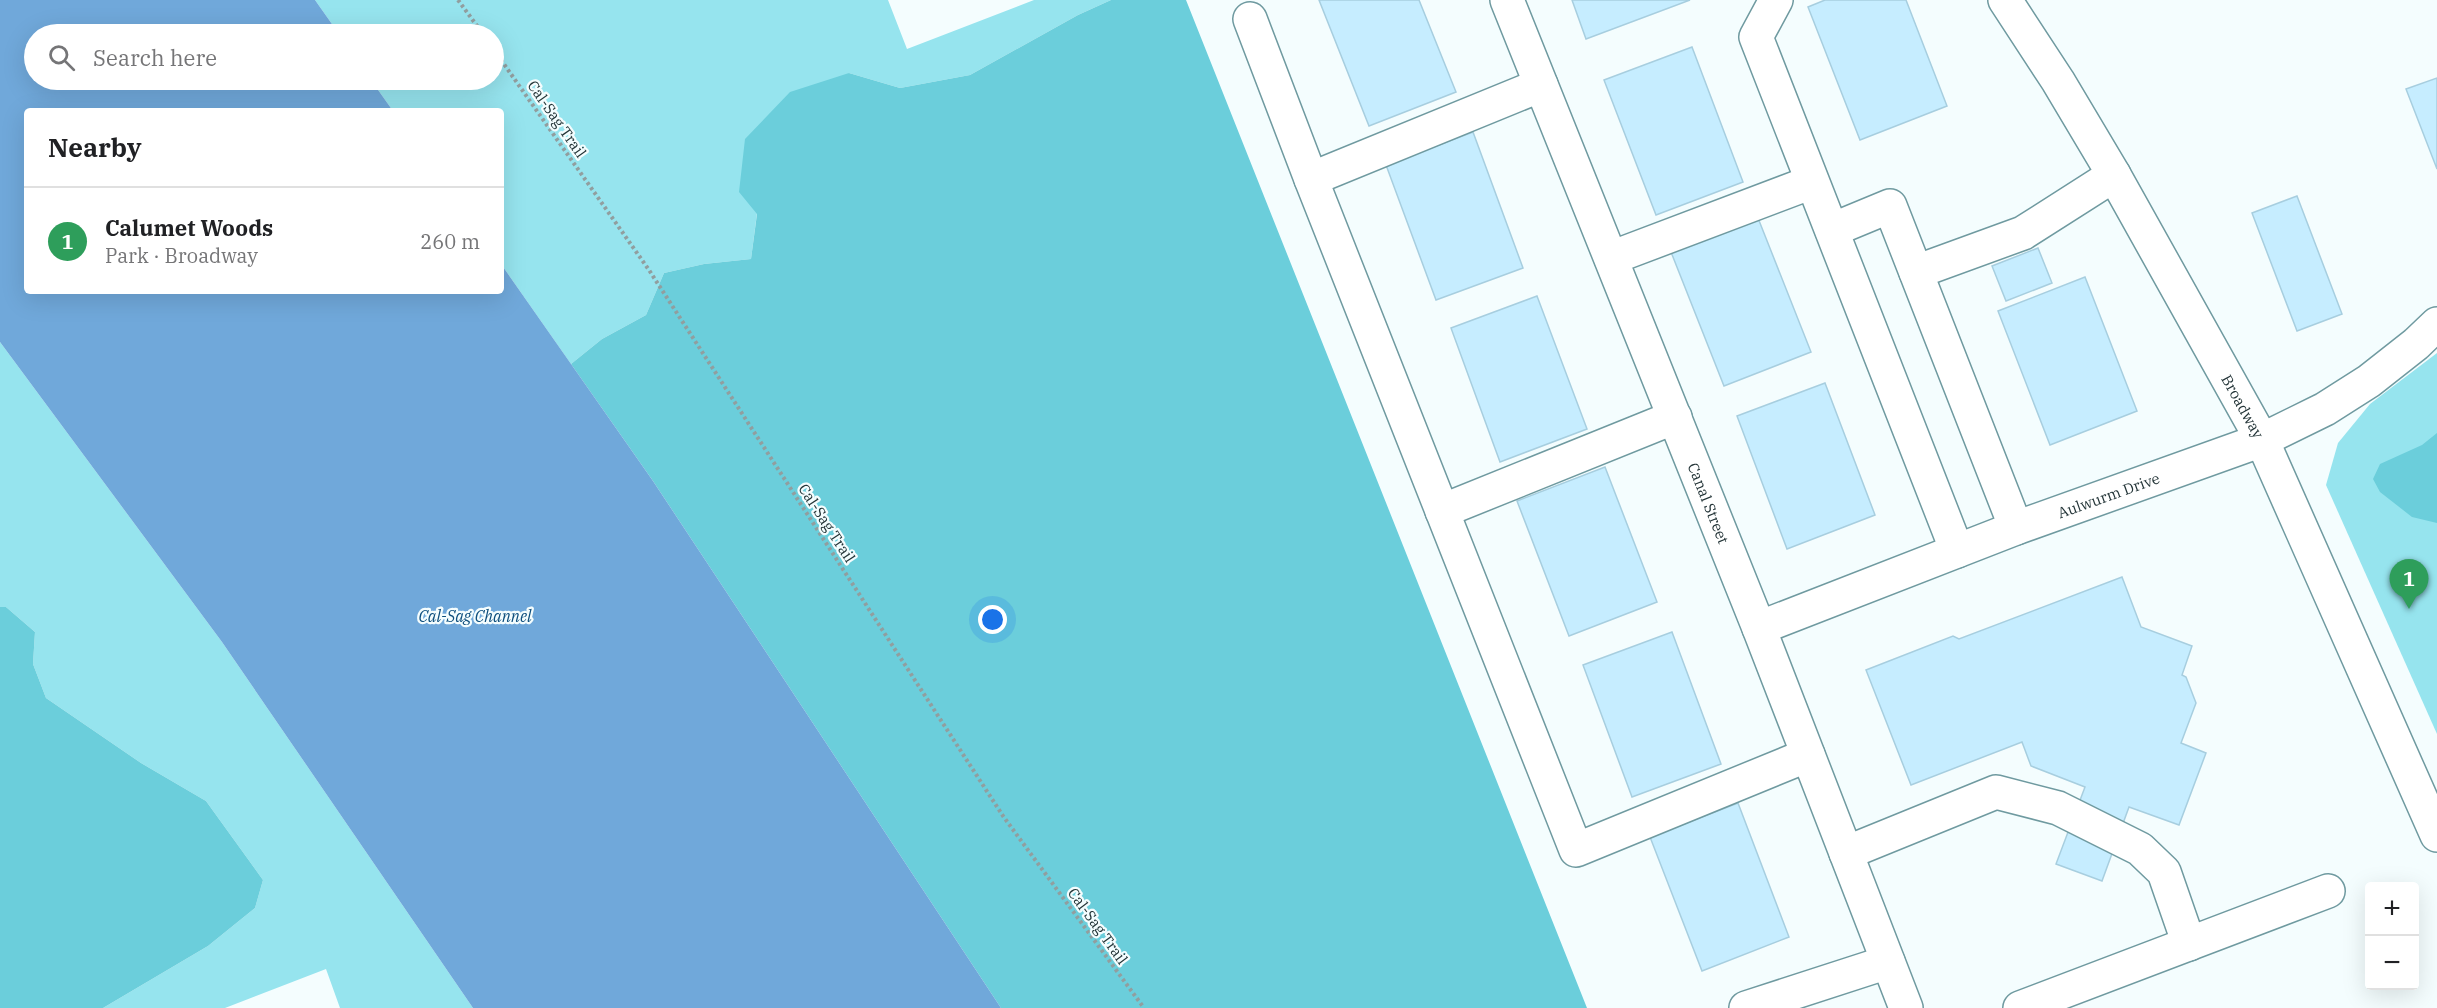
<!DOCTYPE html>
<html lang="en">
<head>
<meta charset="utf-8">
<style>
  :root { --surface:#fff; --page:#f2f2f2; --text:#202124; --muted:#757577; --line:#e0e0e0; --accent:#d93025 }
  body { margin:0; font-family:"IBM Plex Serif",serif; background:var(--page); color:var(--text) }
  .controls { position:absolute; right:18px; bottom:18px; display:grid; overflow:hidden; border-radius:6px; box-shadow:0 6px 24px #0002 }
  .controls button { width:54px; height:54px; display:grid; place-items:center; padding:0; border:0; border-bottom:2px solid var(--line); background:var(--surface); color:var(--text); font:30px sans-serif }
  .you { position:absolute; left:993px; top:620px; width:21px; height:21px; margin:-15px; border:4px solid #fff; border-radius:50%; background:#1a73e8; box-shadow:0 0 0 9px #1a73e833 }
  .badge { display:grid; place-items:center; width:39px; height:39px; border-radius:50%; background:var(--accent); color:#fff; font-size:20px; font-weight:700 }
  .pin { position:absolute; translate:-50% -50px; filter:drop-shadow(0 2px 3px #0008) }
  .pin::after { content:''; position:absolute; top:32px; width:21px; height:18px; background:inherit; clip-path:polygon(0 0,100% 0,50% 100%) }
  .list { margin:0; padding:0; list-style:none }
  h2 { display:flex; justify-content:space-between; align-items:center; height:78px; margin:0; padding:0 24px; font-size:26px }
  h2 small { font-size:20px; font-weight:400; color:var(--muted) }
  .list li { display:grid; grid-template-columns:39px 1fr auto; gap:18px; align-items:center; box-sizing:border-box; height:108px; padding:0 24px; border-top:2px solid var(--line) }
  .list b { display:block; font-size:22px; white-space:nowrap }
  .list p { margin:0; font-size:20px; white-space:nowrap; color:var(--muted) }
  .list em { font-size:20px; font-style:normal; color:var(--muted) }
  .icon { flex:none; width:33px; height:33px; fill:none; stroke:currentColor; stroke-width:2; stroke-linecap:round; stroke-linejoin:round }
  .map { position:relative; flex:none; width:2437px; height:1008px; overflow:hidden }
  .search { position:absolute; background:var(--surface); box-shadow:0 6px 24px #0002; left:24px; top:24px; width:480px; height:66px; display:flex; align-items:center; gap:15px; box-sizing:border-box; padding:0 21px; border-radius:33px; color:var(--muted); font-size:22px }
  .panel { position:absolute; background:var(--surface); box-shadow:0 6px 24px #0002; left:24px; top:108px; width:480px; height:186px; border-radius:6px }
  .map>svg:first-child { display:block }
</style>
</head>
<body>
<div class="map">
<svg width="2437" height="1008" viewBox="0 0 2437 1008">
  <rect width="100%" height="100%" fill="#f4fdfe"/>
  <!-- green -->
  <g fill="#96e4ee">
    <path d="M315,0H888L907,49L1034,0H1111L1078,15L970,75L900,88L849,73L757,213L751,259L704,264L664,273L646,315L602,339L571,364L501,264V111H393L371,80H494V34H339Z"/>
    <path d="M0,342L222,642L473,1008H340L326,969L225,1008H103L208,946L255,908L263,880L206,801L141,763L46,698L33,664L35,632L6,607H0Z"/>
    <path d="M2437,353V734L2326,485L2338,443L2370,404Z"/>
  </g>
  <!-- forest -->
  <g fill="#6bcedb">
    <path d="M1111,0H1186L1587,1008H1001L653,481L571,364L602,339L646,315L664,273L704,264L751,259L757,214L739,192L745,139L790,92L849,73L900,88L970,75L1078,15Z"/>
    <path d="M2437,433V523L2412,517L2380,492L2373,479L2380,464L2422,445Z"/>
    <path d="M0,607H6L35,632L33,664L46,698L141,763L206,801L263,880L255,908L208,946L103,1008H0Z"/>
  </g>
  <!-- water -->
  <path fill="#70a8da" d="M0,0H315L339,34H34V80H371L393,111H27V291H501V264L653,481L1001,1008H473L222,642L0,342Z"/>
  <!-- building -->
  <g fill="#c6edff" stroke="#a7cedf" stroke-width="1.5">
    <path d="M1319,0H1419L1456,92L1369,126Z"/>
    <path d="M1572,0H1690L1586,39Z"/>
    <path d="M1825,0H1906L1947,106L1860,140L1808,7Z"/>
    <path d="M1692,47L1743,182L1656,215L1604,80Z"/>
    <path d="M2437,78V169L2406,89Z"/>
    <path d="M1473,132L1523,268L1436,300L1386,165Z"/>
    <path d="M2297,196L2342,314L2297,331L2252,213Z"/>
    <path d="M1758,218L1811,352L1724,386L1671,252Z"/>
    <path d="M2038,248L2052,283L2006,301L1992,266Z"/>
    <path d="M2085,277L2137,411L2050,445L1998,311Z"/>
    <path d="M1537,296L1587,429L1500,462L1451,328Z"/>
    <path d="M1825,383L1875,515L1787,549L1737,416Z"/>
    <path d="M1605,467L1657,602L1569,636L1517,501Z"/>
    <path d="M2122,577L2141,627L2192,646L2182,675L2186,677L2196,703L2181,743L2206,753L2179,825L2129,807L2102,881L2056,864L2085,787L2031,766L2022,742L1911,785L1866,670L1953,636L1959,639Z"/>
    <path d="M1672,632L1721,764L1632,797L1583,665Z"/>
    <path d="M1738,803L1789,937L1702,971L1650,837Z"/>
  </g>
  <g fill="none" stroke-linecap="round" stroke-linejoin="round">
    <defs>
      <g id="minor">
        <path id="s1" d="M1507,0L1759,628L1906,1008"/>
        <path d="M1776,0L1756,37L1957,551"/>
        <path id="s2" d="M2005,0L2058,81L2114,175L2262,440L2437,835"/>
        <path d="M1250,19L1311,179L1576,850L1808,755"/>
        <path d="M1311,179L1541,85"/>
        <path d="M1832,230L1890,206L2016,528"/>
        <path d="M1611,258L1812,182"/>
        <path d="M1916,272L2023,233L2114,175"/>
        <path d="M1442,511L1675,417"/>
        <path id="s3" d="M1759,628L2016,528L2262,440L2325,409L2369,381L2416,344L2437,324"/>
        <path d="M1846,853L1996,792L2058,808L2140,849L2164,872L2189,944"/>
        <path d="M1746,1008L1888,962"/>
        <path d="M2020,1008L2328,891"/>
      </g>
    </defs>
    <!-- minor casing -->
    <use href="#minor" stroke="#6f9aa0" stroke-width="36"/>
    <!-- path -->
    <g stroke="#919e9f" stroke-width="4" stroke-dasharray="3 3" stroke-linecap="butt">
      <path d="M458,0L483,34"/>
      <path d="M494,50L649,270L1003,816L1144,1008"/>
    </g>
    <!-- minor -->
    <use href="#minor" stroke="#fff" stroke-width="33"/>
  </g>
  <g text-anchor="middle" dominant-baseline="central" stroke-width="4.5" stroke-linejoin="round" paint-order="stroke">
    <!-- street labels -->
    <g font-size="15" fill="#243538" stroke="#f4fdfe">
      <text transform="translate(557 119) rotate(55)">Cal-Sag Trail</text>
      <text stroke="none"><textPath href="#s2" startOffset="471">Broadway</textPath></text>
      <text stroke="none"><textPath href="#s3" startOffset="374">Aulwurm Drive</textPath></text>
      <text stroke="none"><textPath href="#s1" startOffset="542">Canal Street</textPath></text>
      <text transform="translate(827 523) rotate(57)">Cal-Sag Trail</text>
      <text transform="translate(1098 926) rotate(54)">Cal-Sag Trail</text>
    </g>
    <!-- water labels -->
    <g font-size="16" font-style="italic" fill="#0d4e7d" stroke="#f4fdfe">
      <text x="475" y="616">Cal-Sag Channel</text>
    </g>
  </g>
</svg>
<div class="controls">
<button>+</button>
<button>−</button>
</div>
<div class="you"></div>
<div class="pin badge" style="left:2409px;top:609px;background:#2e9e5b">1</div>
<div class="search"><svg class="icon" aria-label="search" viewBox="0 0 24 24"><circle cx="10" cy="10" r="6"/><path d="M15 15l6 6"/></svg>Search here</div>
<section class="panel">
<h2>Nearby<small></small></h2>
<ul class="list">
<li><span class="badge" style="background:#2e9e5b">1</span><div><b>Calumet Woods</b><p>Park · Broadway</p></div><em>260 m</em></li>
</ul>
</section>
</div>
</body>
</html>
